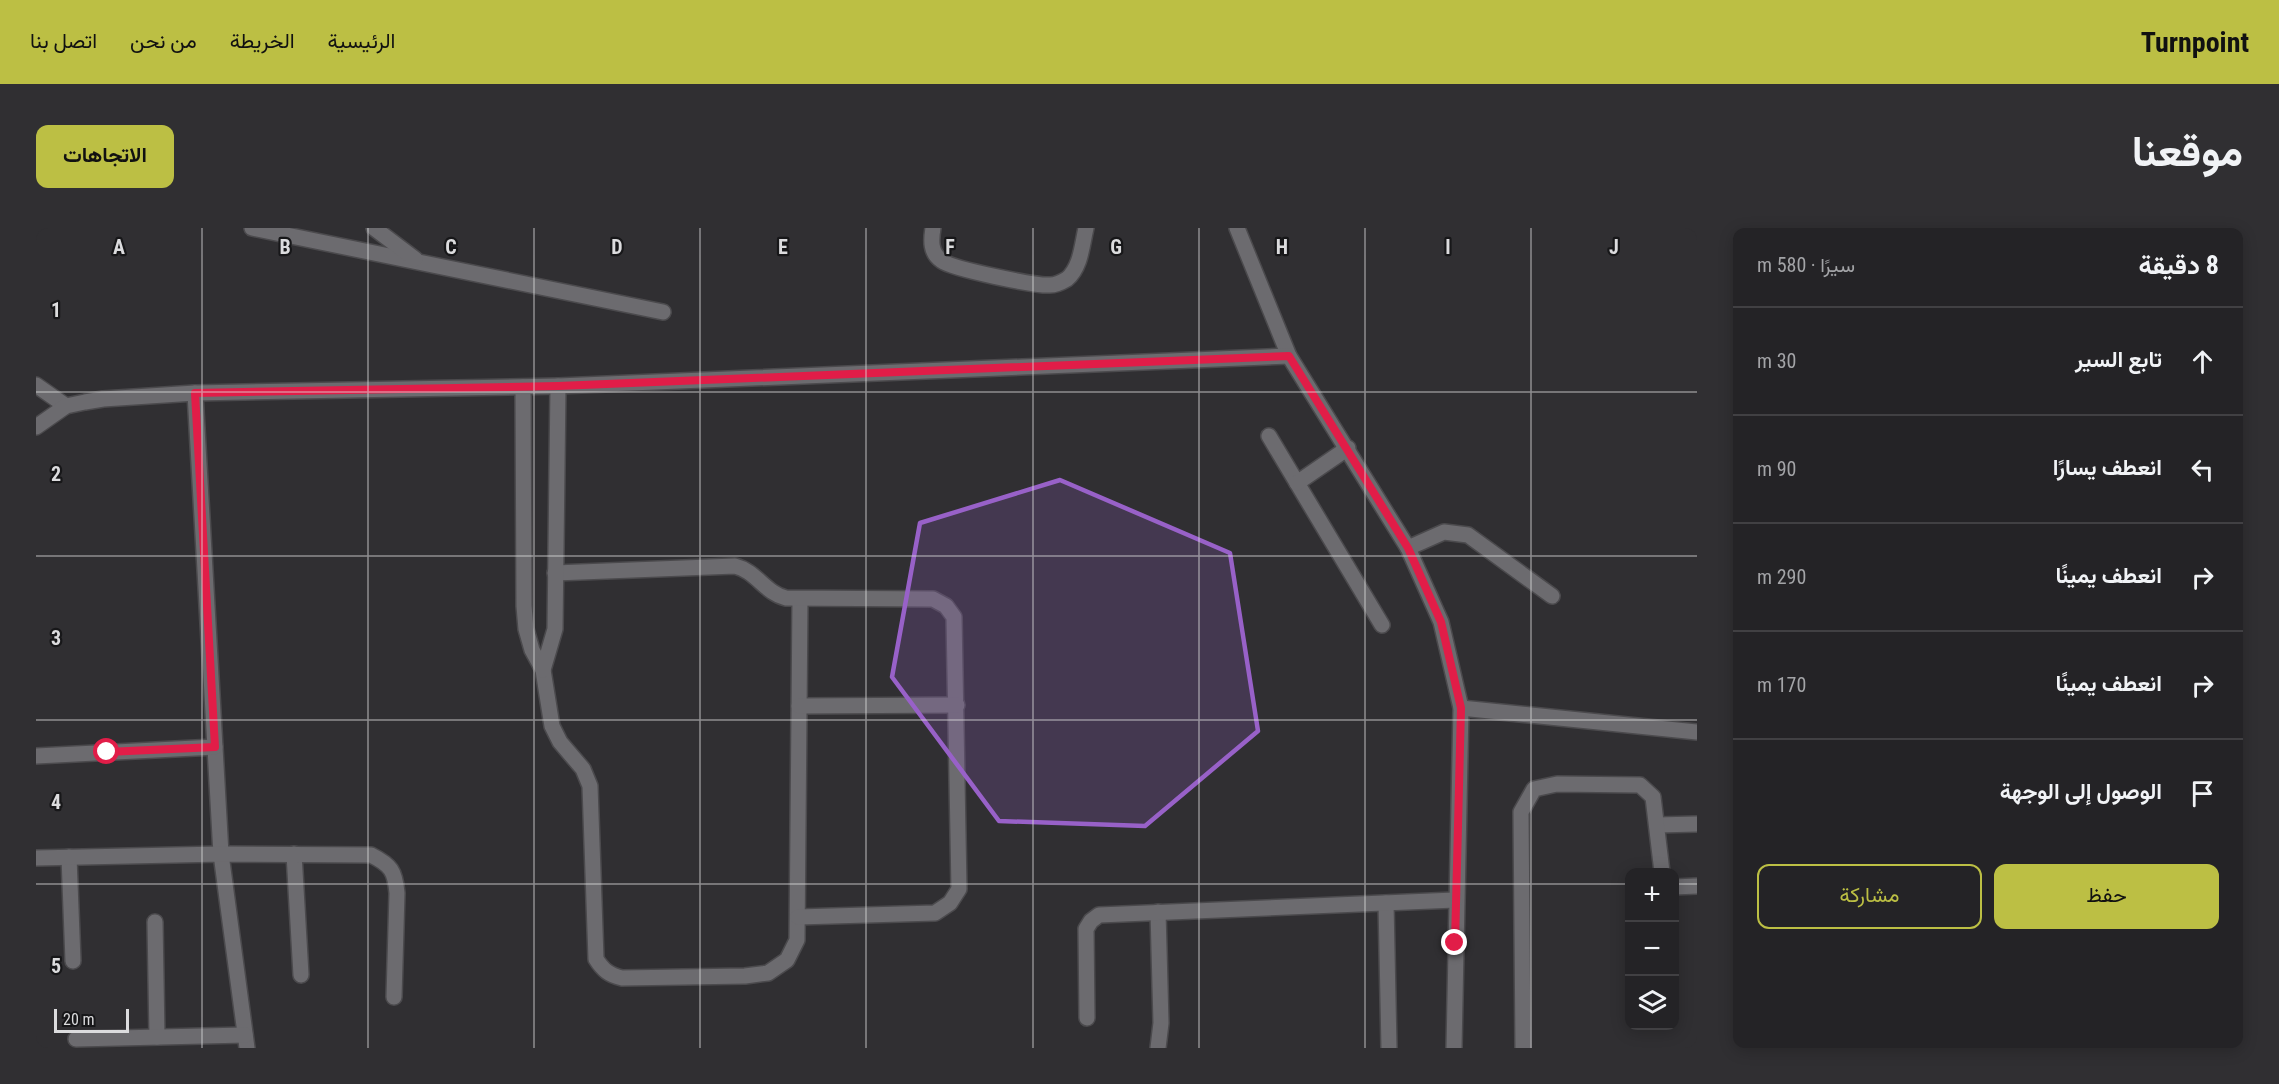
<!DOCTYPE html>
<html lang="ar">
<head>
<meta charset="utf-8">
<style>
  :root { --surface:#242326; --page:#302f32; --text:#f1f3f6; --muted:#a3a4a7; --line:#414043; --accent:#bcbf44 }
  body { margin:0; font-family:"Roboto Condensed",Vazirmatn,sans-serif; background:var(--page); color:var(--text); direction:rtl }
  .controls { position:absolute; right:18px; bottom:18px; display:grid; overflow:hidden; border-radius:12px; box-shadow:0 3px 15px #0003 }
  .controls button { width:54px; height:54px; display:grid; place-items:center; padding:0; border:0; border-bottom:2px solid var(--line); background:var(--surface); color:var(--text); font:30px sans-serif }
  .scale { position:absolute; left:18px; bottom:15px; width:75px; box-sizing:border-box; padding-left:6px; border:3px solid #dcdcde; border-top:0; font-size:16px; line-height:21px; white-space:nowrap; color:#dcdcde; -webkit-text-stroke:4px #171719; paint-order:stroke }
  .stop { position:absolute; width:18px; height:18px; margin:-14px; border:4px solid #e11d48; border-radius:50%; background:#fff }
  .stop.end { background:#e11d48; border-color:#fff; box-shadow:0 2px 6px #0008 }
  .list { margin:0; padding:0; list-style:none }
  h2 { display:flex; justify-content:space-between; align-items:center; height:78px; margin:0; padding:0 24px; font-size:26px }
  h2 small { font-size:20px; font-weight:400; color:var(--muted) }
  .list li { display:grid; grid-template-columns:39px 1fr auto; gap:18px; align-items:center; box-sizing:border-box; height:108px; padding:0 24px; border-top:2px solid var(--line) }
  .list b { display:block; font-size:22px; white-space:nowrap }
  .list em { font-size:20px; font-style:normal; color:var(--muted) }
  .actions { display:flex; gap:12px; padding:18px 24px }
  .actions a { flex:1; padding:14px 0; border:2px solid var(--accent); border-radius:12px; text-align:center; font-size:21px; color:var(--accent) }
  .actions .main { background:var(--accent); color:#111 }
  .icon { flex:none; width:33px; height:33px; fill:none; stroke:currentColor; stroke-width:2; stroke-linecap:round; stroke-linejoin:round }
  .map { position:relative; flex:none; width:1661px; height:820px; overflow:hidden; direction:ltr; border-radius:12px }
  header { display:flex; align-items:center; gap:36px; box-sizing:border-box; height:84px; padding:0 30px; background:var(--accent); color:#111 }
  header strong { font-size:28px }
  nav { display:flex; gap:33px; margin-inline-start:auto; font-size:21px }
  .intro { display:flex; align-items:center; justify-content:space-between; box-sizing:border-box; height:144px; padding:0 36px }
  h1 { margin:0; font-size:42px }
  .button { padding:15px 27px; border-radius:12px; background:var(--accent); color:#111; font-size:21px; font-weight:700 }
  main { display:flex; gap:36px; padding:0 36px }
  aside { flex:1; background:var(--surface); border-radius:12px; box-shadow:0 3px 15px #0003 }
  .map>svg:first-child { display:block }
</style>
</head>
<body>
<header>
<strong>Turnpoint</strong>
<nav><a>الرئيسية</a><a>الخريطة</a><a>من نحن</a><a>اتصل بنا</a></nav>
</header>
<div class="intro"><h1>موقعنا</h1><a class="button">الاتجاهات</a></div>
<main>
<aside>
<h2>8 دقيقة<small>سيرًا · 580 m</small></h2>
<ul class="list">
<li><svg class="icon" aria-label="ahead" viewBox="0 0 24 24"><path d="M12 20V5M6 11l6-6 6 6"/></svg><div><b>تابع السير</b></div><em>30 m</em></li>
<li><svg class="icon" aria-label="left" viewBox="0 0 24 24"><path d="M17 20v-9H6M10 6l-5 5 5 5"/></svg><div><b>انعطف يسارًا</b></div><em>90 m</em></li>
<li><svg class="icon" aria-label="right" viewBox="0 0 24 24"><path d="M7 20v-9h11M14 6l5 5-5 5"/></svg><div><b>انعطف يمينًا</b></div><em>290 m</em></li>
<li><svg class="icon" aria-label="right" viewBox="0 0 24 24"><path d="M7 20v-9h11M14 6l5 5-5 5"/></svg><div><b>انعطف يمينًا</b></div><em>170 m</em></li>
<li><svg class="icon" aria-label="arrive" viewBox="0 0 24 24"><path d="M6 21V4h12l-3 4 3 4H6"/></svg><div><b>الوصول إلى الوجهة</b></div></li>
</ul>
<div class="actions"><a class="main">حفظ</a><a>مشاركة</a></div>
</aside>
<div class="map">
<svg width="1661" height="820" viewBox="0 0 1661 820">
  <rect width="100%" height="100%" fill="#302f32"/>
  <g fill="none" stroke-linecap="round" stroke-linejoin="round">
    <defs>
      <g id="service">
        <path d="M216,0L627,84"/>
        <path d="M338,0L379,31"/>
        <path d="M897,0C895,12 894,25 906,33C917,41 999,58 1014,57C1019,57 1026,54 1031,51C1045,39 1046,17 1050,0"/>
        <path d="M1201,0L1253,128L1372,320L1405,394L1425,480L1418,820"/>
        <path d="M0,157L30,178"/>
        <path d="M487,159L488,378L490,401L496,422L507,442L516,498L524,514L547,541L554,558L560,731C567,742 573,747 586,750L709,748L732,745L751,732L761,712L764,371"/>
        <path d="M159,165L185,626L211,820"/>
        <path d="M0,199L30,178L49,174L67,171L159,165L522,158L1253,128"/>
        <path d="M1233,208L1346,397"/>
        <path d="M1261,255L1312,220"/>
        <path d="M1372,320L1408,304L1432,307L1516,368"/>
        <path d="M519,345L699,338C720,343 729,365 750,370L897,371L910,378L918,389L923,661L914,675L899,685L762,689"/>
        <path d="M507,442L519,401L522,158"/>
        <path d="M763,478L921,477"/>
        <path d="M1425,480L1661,504"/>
        <path d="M0,528L179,519"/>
        <path d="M1621,597L1661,596"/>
        <path d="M258,626L265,747"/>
        <path d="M33,629L37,733"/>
        <path d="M0,630L185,626L335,627C355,637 359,643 361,665L358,769"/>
        <path d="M1638,659L1661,658"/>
        <path d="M1350,675L1353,820"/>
        <path d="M1122,684L1125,795L1122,820"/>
        <path d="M119,694L121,809"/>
        <path d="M1051,790L1050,701L1055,693L1063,687L1419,672"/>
        <path d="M40,811L209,807"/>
        <path d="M1487,820L1485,584L1498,561L1521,556L1604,557L1617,569L1626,644"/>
      </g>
    </defs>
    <!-- service casing -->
    <use href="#service" stroke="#4b4a4d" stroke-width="18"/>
    <!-- service -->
    <use href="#service" stroke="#6c6b6f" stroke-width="15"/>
  </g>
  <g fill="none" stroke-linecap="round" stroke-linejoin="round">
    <!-- route -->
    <path stroke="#e11d48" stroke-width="8" d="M71,524L179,519L159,165L522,158L1253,128L1372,320L1405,394L1425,480L1419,715"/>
  </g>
  <!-- marked area -->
  <path fill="#9861c8" fill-opacity="0.2" stroke="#9861c8" stroke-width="4.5" stroke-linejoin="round" d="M1024,252L1194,325L1222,503L1109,598L963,593L856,449L884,295Z"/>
  <!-- grid -->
  <path fill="none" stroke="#dcdcde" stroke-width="1.5" stroke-opacity="0.55" d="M166,0V820M332,0V820M498,0V820M664,0V820M830,0V820M997,0V820M1163,0V820M1329,0V820M1495,0V820M0,164H1661M0,328H1661M0,492H1661M0,656H1594M1638,656H1661"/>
  <g font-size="20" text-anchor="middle" font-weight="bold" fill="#dcdcde" stroke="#171719" stroke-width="4.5" stroke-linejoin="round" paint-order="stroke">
    <text x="83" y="26">A</text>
    <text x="249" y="26">B</text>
    <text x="415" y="26">C</text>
    <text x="581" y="26">D</text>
    <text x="747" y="26">E</text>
    <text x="914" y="26">F</text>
    <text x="1080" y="26">G</text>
    <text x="1246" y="26">H</text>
    <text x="1412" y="26">I</text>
    <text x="1578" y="26">J</text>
    <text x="20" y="89">1</text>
    <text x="20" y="253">2</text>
    <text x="20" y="417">3</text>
    <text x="20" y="581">4</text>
    <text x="20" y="745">5</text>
  </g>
</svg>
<div class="controls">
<button>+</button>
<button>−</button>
<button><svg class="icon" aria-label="layers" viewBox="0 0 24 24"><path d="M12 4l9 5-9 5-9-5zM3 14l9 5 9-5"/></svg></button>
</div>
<div class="scale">20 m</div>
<div class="stop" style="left:71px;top:524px"></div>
<div class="stop end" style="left:1419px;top:715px"></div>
</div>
</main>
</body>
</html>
